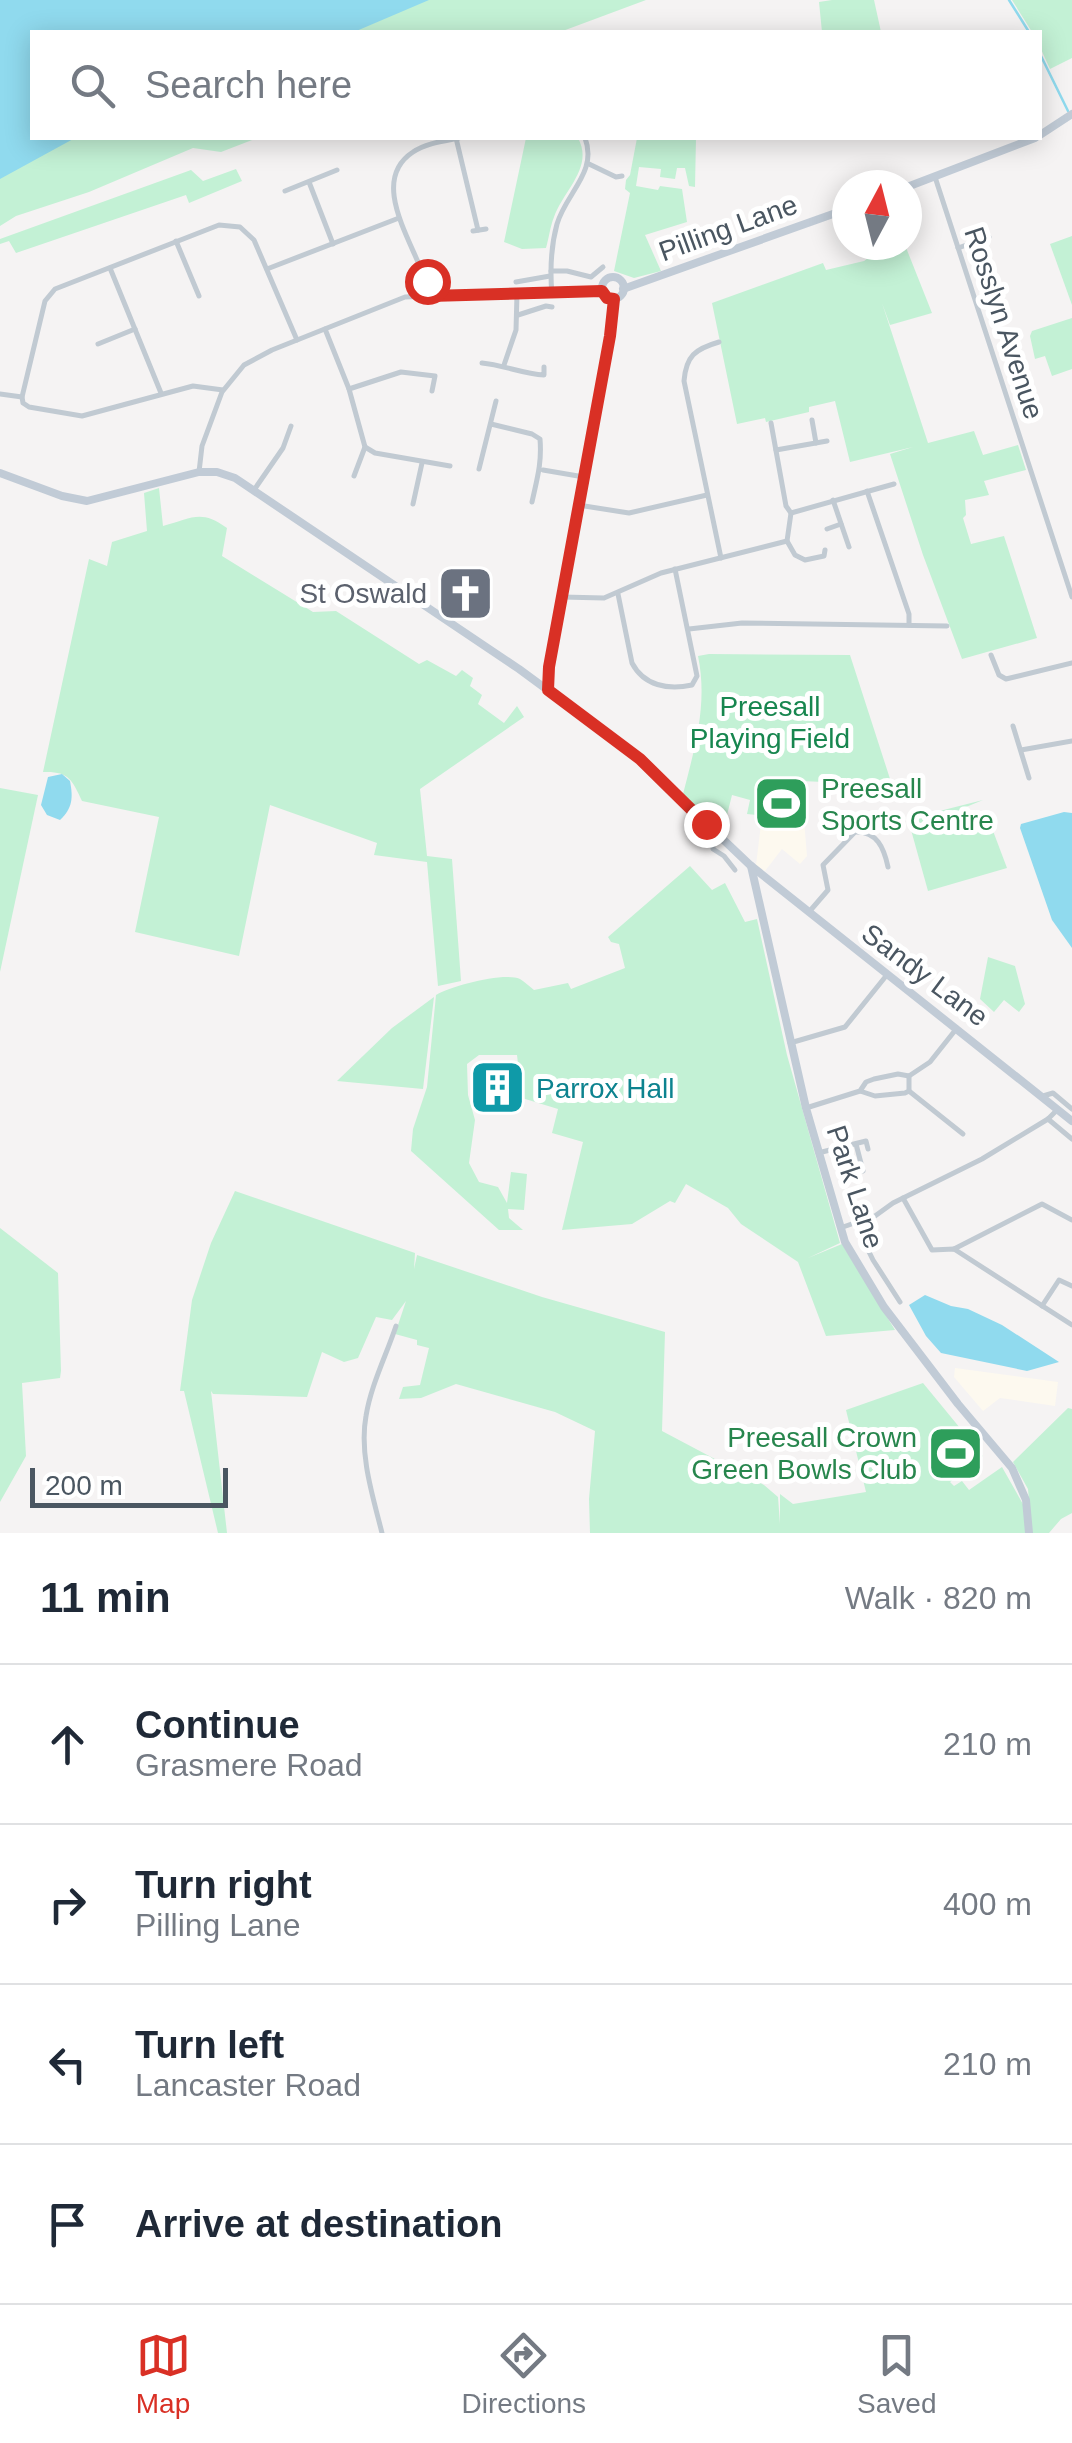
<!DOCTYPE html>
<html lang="en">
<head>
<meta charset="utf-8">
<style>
  :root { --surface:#fff; --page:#f2f2f3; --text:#1f2937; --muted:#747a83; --line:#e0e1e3; --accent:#d93025 }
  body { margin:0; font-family:Helvetica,sans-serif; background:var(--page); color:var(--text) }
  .compass { position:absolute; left:832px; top:170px; width:90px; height:90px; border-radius:50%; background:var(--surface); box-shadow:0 5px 25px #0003; rotate:7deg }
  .scale { position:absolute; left:30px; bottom:25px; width:198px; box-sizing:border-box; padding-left:10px; border:5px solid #4a5661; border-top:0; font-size:28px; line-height:35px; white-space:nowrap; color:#4a5661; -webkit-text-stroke:8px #fff; paint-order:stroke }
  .stop { position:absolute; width:30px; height:30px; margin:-22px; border:8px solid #d93025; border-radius:50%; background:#fff }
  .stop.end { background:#d93025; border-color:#fff; box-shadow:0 2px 10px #0008 }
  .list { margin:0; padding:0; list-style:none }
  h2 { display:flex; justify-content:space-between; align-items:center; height:130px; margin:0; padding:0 40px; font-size:42px }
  h2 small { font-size:32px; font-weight:400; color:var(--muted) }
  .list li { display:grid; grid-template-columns:65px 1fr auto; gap:30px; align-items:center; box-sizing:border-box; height:160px; padding:0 40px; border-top:2px solid var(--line) }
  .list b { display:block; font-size:38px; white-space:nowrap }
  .list p { margin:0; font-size:32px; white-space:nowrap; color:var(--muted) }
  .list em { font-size:32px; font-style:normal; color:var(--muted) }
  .icon { flex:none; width:55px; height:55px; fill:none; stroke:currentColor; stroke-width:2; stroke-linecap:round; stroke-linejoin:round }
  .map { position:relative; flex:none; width:1072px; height:1533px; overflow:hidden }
  .search { position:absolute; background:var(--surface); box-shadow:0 5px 25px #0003; left:30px; right:30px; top:30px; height:110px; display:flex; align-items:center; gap:25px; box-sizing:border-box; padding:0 35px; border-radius:0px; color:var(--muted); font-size:38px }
  .sheet { height:770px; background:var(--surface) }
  nav { display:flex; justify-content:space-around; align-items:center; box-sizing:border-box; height:140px; border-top:2px solid var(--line); background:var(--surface); font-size:28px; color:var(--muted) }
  nav a { display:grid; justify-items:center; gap:5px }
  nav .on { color:var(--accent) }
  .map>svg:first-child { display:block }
</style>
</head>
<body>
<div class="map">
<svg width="1072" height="1533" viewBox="0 0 1072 1533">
  <rect width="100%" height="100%" fill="#f5f3f3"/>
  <!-- commercial -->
  <g fill="#fdf9ef">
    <path d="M762,816L804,820L807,856L800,864L782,849L765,871L756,865Z"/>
    <path d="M955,1368L1058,1382L1055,1406L1000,1398L983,1411L954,1377Z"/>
  </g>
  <!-- green -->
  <g fill="#c3f1d5">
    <path d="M0,0H646L560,32H32V138H257L221,152L193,148L89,192L16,216L0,226Z"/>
    <path d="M832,0H874L881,32H822L819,2Z"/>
    <path d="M1012,0H1072V58L1050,69L1040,47V32H1032Z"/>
    <path d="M526,138H578C594,167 564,190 554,217C550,227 549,238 546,248L522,249L504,242Z"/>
    <path d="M637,138H696L695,187L689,186L685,168H677L675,179L660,177L661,169L639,167L636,186L658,190L660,186L682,189L687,222L645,235L661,271L634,278L614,271L630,193L625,189L626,180L630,175Z"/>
    <path d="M236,169L242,181L189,203L186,195L16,253L9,241L0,244V239L191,170L203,181Z"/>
    <path d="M1072,236V305L1050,244Z"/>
    <path d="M880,245H905L932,313L890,325L882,303L928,443L974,431L983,455L1018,445L1026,470L984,481L989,495L965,500L966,515L963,518L971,544L1004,536L1037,638L962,659L923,555L890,454L913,447L850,462L835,401L809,407V412L766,422L765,418L737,424L712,303L823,263L826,270L864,261L871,256L870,248Z"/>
    <path d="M1072,318V369L1052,376L1045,356L1035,359L1030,336L1032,331Z"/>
    <path d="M159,488L163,526C192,518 201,509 227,528L222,556L313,612L336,611L419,664L427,660L456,676L462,670L473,678L470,686L482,695L478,704L504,723L517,706L524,717L420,789L427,856L452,859L461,981L438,986L427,862L374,855L377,843L270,805L239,956L135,932L159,817L82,801C72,779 68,771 43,772L89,559L107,566L112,542L147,531L144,493Z"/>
    <path d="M709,654L850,655L892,785L801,781L804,820L747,814L750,800L732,795L727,815L717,827L683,794C695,747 708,704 698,656Z"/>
    <path d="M0,788L38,795L0,972Z"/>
    <path d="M983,800L966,807L969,818L987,815L1007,868L928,891L908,819Z"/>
    <path d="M690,866L712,890L725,883L745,922L757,919L787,1055L840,1243L808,1258L842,1244L895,1330L826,1336L798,1262L741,1224L728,1208L686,1184L675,1203L670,1201L632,1224L562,1230L583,1142L552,1133L558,1109L522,1098L517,1055H479L467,1064L468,1095L475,1120L469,1163L479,1182L498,1187L507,1203L511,1172L527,1174L524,1210L508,1209L509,1218L523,1230H499L411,1151L413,1129L427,1087L436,995C452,986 503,972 520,979C525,982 529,986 534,990L568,983L571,989L625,968L619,944L611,942L608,937Z"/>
    <path d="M988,957L1015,966L1025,1004L1019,1012L1004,1000L994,1012L980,999Z"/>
    <path d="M434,997L423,1089L337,1081L392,1028Z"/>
    <path d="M235,1191L415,1253L414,1269L417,1255L542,1297L665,1332L662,1431L764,1485L778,1497L780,1524V1494L793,1504L866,1492L846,1410L923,1383L983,1456L950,1482L954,1486L962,1481L969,1490L1002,1467L1024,1506L1026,1533H590L589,1499L595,1431L555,1412L456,1384L421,1398L399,1399L403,1387L420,1385L429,1348L417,1345V1340L395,1334L406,1301L392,1320L376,1317L358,1358L344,1362L322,1352L307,1397L213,1394L211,1391L227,1533H218L184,1391H180L192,1300L211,1243Z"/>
    <path d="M0,1228L58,1273L61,1371L60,1378L22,1383L26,1456L0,1502Z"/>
    <path d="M1068,1408L1072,1409V1513L1061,1519L1049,1533H1032L1028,1489L1013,1462Z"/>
  </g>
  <!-- water -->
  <g fill="#90daee">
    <path d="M0,0H429L354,32H32V138H75L0,179Z"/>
    <path d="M62,774L70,781C73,797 73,808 60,820L47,815L41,805L48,777Z"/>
    <path d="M1064,812L1072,813V948L1052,920L1020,828L1021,824Z"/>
    <path d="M925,1295L951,1306L968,1309L1002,1325L1059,1362L1027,1371L941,1353L926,1336L909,1305Z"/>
  </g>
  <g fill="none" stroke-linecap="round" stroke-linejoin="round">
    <!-- stream -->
    <g stroke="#90daee" stroke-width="2.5">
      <path d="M1009,0L1029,32"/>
      <path d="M1040,54L1068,111"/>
    </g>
    <!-- street -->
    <g stroke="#c1cad2" stroke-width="5">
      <path d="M456,138L478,230"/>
      <path d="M589,164L616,177L622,176"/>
      <path d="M935,177L1072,597"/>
      <path d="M309,182L333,244"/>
      <path d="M285,191L337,170"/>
      <path d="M473,231L486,229"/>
      <path d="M176,241L199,296"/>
      <path d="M958,248L989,237"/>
      <path d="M110,268L161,393"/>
      <path d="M267,269L399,218"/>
      <path d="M551,271H567L591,277L603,267"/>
      <path d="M516,282L550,276"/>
      <path d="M552,295C550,272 551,246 557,224C566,193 598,172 585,138"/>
      <path d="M430,296C422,253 364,184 413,152C426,143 444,141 459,138"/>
      <path d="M518,315L546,306L552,307"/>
      <path d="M325,329L349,389L365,447L354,476"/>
      <path d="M719,342C695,349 686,356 684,381L721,558"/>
      <path d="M98,344L135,329"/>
      <path d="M482,363C503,365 524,374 544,375V367"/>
      <path d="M504,365L516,330L517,294"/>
      <path d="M349,389L401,372L435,376L432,391"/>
      <path d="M223,390L193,386L82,416L29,407L23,403L22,397L45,301L55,289L219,225L240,227L254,240L297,340"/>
      <path d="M0,394L22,397"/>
      <path d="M812,420L816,443"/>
      <path d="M491,424L532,434L540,439C542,463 537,479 532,502"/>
      <path d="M365,447L375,453L450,466"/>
      <path d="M776,450L827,441"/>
      <path d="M479,469L496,401"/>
      <path d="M543,470L584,477"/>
      <path d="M199,472L202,446L222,392L244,365L272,350L405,297L477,294L552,295L602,291"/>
      <path d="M254,490L283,448L291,426"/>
      <path d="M867,491L909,614V625"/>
      <path d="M833,500L849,547"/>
      <path d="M413,504L422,463"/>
      <path d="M578,505L629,513L707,495"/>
      <path d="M791,513L894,484"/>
      <path d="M827,529L841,524"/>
      <path d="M787,541L795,555L805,560L824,556L825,550"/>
      <path d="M618,594L632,663C644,686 668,690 692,685L697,676L675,569"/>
      <path d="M562,597L604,598L661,573L787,541L791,513L786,506L771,423"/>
      <path d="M689,629L742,623L947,626"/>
      <path d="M991,655L999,675L1006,679L1072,663"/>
      <path d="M1013,726L1029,778"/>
      <path d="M1021,750L1072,741"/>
      <path d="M719,837L713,843V849L724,856L735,870"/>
      <path d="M809,912L828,890L823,865L855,832C877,831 884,848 888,867"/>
      <path d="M790,1043L845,1027L886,976"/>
      <path d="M860,1091L875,1096L905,1093L909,1091V1076"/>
      <path d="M909,1091L963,1134"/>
      <path d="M1043,1096L1053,1093L1072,1109"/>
      <path d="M806,1108L860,1091L866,1082L874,1079L898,1074L909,1076L930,1062L957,1028"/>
      <path d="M1048,1119L1072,1139"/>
      <path d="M856,1144L863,1171"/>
      <path d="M818,1153L866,1141L868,1149"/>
      <path d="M903,1198L932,1250L954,1249L1072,1325"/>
      <path d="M855,1223L873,1260L900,1302"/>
      <path d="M840,1228L875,1216L893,1203L982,1159L1048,1119L1058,1109"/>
      <path d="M954,1249L1042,1204L1072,1220"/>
      <path d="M1042,1306L1059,1280L1072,1286"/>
      <path d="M382,1533C373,1497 359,1454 366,1416C371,1385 386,1356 396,1326"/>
    </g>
    <!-- secondary -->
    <g stroke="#c1cbd6" stroke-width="8">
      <path d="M1040,135L1072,114"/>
      <path d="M907,187L1035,138"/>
      <circle cx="613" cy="288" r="11"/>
      <path d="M623,289L847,209"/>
      <path d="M0,473L62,496L87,501L199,472H217L235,478L519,669L629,750L750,865L1072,1121"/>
      <path d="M548,691L549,667L610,336L614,299"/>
      <path d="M751,866L806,1108L845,1242L884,1307L958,1404L1012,1468L1026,1500L1029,1533"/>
    </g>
  </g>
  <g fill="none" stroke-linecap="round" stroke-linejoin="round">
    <!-- route -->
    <path stroke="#d93025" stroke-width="12" d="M427,281L430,296L602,291L607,298L614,299L610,336L549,667L548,690L640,759L706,824"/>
  </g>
  <!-- icons -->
  <defs>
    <symbol id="church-square" viewBox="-11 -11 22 22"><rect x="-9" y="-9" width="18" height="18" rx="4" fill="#6b7280" stroke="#fff"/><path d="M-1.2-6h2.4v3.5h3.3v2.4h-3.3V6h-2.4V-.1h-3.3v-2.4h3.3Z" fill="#fff"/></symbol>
    <symbol id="stadium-square" viewBox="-11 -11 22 22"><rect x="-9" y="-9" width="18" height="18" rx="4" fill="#2e9e5b" stroke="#fff"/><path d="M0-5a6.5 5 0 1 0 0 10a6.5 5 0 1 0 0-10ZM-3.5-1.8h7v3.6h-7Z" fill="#fff"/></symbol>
    <symbol id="building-square" viewBox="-11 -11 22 22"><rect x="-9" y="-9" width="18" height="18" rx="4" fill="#0f9aa8" stroke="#fff"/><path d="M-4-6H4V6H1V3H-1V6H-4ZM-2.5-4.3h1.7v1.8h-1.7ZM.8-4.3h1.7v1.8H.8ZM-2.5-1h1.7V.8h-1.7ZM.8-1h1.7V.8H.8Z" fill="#fff"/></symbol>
  </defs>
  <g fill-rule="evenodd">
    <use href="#church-square" x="434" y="562" width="63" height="63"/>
    <use href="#stadium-square" x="750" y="772" width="63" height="63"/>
    <use href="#building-square" x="466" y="1056" width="63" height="63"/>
    <use href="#stadium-square" x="924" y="1422" width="63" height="63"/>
  </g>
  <g text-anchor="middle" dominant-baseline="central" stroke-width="10" stroke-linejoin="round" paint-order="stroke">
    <!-- street labels -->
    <g font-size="28" fill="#4a5661" stroke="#fff">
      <text transform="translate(728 228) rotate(-20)">Pilling Lane</text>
      <text transform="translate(1004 323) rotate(72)">Rosslyn Avenue</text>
      <text transform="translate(925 975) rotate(37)">Sandy Lane</text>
      <text transform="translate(855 1187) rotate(72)">Park Lane</text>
    </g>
    <!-- worship labels -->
    <g font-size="28" fill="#5b616d" stroke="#fff" text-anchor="end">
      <text x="427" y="593">St Oswald</text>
    </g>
    <!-- park labels -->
    <g font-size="28" fill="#17864f" stroke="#fff">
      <text x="770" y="706">Preesall<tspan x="770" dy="32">Playing Field</tspan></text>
    </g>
    <!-- leisure labels -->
    <g font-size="28" fill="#27864d" stroke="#fff" text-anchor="start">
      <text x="821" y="788">Preesall<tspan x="821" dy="32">Sports Centre</tspan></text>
      <text x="917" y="1437" text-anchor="end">Preesall Crown<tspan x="917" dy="32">Green Bowls Club</tspan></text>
    </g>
    <!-- culture labels -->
    <g font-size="28" fill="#0d838f" stroke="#fff" text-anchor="start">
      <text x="536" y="1088">Parrox Hall</text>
    </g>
  </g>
</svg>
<svg class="compass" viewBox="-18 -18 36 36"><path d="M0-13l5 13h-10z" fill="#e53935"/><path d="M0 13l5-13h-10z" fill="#747a83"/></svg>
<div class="scale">200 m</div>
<div class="stop" style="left:427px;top:281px"></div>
<div class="stop end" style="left:706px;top:824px"></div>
<div class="search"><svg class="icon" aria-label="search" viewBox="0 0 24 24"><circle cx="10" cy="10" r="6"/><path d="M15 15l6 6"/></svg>Search here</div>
</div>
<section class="sheet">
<h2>11 min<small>Walk · 820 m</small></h2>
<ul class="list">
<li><svg class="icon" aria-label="ahead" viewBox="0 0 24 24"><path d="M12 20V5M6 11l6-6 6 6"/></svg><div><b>Continue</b><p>Grasmere Road</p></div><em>210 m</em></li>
<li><svg class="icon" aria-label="right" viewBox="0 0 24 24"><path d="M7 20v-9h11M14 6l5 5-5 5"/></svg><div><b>Turn right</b><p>Pilling Lane</p></div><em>400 m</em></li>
<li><svg class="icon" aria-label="left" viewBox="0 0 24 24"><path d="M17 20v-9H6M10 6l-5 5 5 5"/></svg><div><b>Turn left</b><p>Lancaster Road</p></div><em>210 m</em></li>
<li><svg class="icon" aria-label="arrive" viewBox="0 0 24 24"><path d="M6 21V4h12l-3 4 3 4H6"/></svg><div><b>Arrive at destination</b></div></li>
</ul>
</section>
<nav>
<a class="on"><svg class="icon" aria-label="map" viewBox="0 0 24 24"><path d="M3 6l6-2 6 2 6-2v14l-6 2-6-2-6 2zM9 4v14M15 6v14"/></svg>Map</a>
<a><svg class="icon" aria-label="directions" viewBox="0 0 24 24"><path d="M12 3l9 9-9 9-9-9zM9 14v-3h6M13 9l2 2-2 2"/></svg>Directions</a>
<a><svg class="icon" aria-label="saved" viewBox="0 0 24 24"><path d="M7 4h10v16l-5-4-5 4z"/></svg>Saved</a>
</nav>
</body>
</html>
